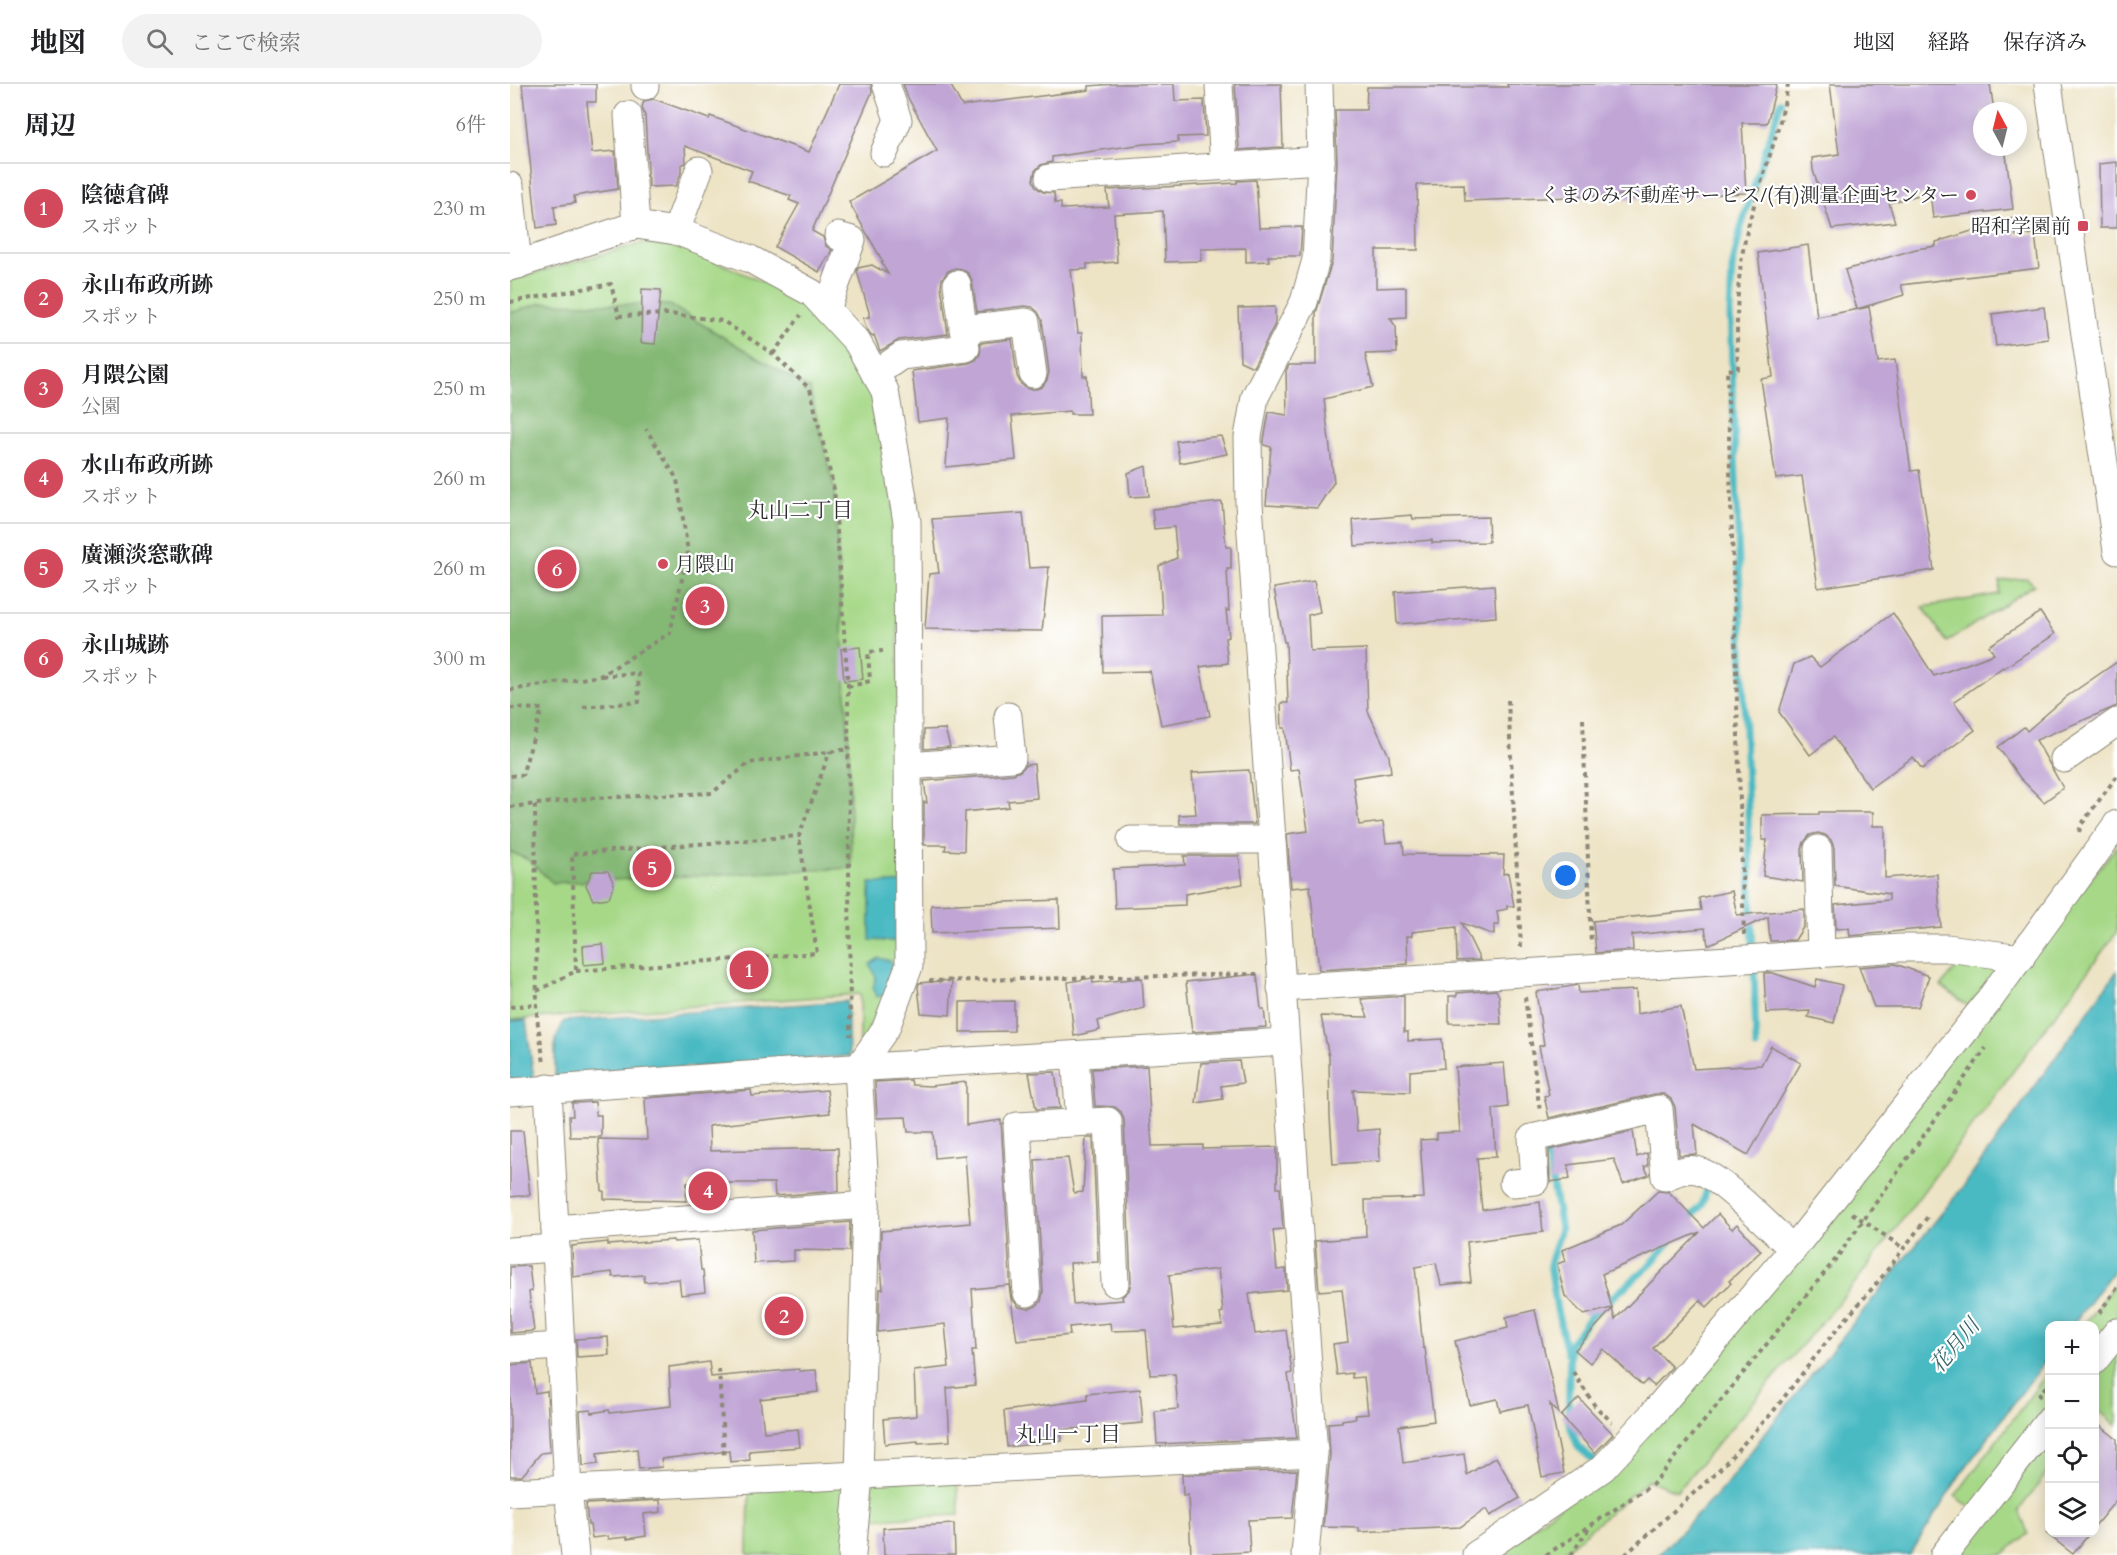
<!DOCTYPE html>
<html lang="ja">
<head>
<meta charset="utf-8">
<style>
  :root { --surface:#fff; --page:#f2f2f2; --text:#202124; --muted:#757577; --line:#e0e0e0; --accent:#d1495b }
  body { margin:0; font-family:Cardo,"Noto Serif JP",serif; background:var(--page); color:var(--text) }
  .controls { position:absolute; right:18px; bottom:18px; display:grid; overflow:hidden; border-radius:12px; box-shadow:0 3px 15px #0003 }
  .controls button { width:54px; height:54px; display:grid; place-items:center; padding:0; border:0; border-bottom:2px solid var(--line); background:var(--surface); color:var(--text); font:30px sans-serif }
  .compass { position:absolute; left:1463px; top:18px; width:54px; height:54px; border-radius:50%; background:var(--surface); box-shadow:0 3px 15px #0003; rotate:353deg }
  .you { position:absolute; left:1056px; top:792px; width:21px; height:21px; margin:-15px; border:4px solid #fff; border-radius:50%; background:#1a73e8; box-shadow:0 0 0 9px #1a73e833 }
  .badge { display:grid; place-items:center; width:39px; height:39px; border-radius:50%; background:var(--accent); color:#fff; font-size:20px; font-weight:700 }
  .pin { position:absolute; translate:-50% -50%; border:3px solid #fff; box-shadow:0 2px 6px #0006 }
  .list { margin:0; padding:0; list-style:none }
  h2 { display:flex; justify-content:space-between; align-items:center; height:78px; margin:0; padding:0 24px; font-size:26px }
  h2 small { font-size:20px; font-weight:400; color:var(--muted) }
  .list li { display:grid; grid-template-columns:39px 1fr auto; gap:18px; align-items:center; box-sizing:border-box; height:90px; padding:0 24px; border-top:2px solid var(--line) }
  .list b { display:block; font-size:22px; white-space:nowrap }
  .list p { margin:0; font-size:20px; white-space:nowrap; color:var(--muted) }
  .list em { font-size:20px; font-style:normal; color:var(--muted) }
  .icon { flex:none; width:33px; height:33px; fill:none; stroke:currentColor; stroke-width:2; stroke-linecap:round; stroke-linejoin:round }
  .map { position:relative; flex:none; width:1607px; height:1471px; overflow:hidden }
  header { display:flex; align-items:center; gap:36px; box-sizing:border-box; height:84px; padding:0 30px; background:var(--surface); border-bottom:2px solid var(--line) }
  header strong { font-size:28px }
  nav { display:flex; gap:33px; margin-inline-start:auto; font-size:21px }
  .search { width:420px; height:54px; background:var(--page); display:flex; align-items:center; gap:15px; box-sizing:border-box; padding:0 21px; border-radius:33px; color:var(--muted); font-size:22px }
  main { display:flex }
  aside { flex:1; background:var(--surface) }
  .map>svg:first-child { display:block }
</style>
</head>
<body>
<header>
<strong>地図</strong>
<div class="search"><svg class="icon" aria-label="search" viewBox="0 0 24 24"><circle cx="10" cy="10" r="6"/><path d="M15 15l6 6"/></svg>ここで検索</div>
<nav><a>地図</a><a>経路</a><a>保存済み</a></nav>
</header>
<main>
<aside>
<h2>周辺<small>6件</small></h2>
<ul class="list">
<li><span class="badge">1</span><div><b>陰徳倉碑</b><p>スポット</p></div><em>230 m</em></li>
<li><span class="badge">2</span><div><b>永山布政所跡</b><p>スポット</p></div><em>250 m</em></li>
<li><span class="badge">3</span><div><b>月隈公園</b><p>公園</p></div><em>250 m</em></li>
<li><span class="badge">4</span><div><b>水山布政所跡</b><p>スポット</p></div><em>260 m</em></li>
<li><span class="badge">5</span><div><b>廣瀬淡窓歌碑</b><p>スポット</p></div><em>260 m</em></li>
<li><span class="badge">6</span><div><b>永山城跡</b><p>スポット</p></div><em>300 m</em></li>
</ul>
</aside>
<div class="map">
<svg width="1607" height="1471" viewBox="0 0 1607 1471">
  <rect width="100%" height="100%" fill="#fff"/>
  <filter id="ink" filterUnits="userSpaceOnUse"><feTurbulence type="fractalNoise" baseFrequency=".0167" numOctaves="2"/><feDisplacementMap in="SourceGraphic" scale="12" xChannelSelector="R" yChannelSelector="G"/><feConvolveMatrix kernelMatrix="1 2 1 2 8 2 1 2 1" color-interpolation-filters="sRGB"/></filter>
  <filter id="wash" filterUnits="userSpaceOnUse"><feTurbulence type="fractalNoise" baseFrequency=".008" numOctaves="4" result="noise"/><feDisplacementMap in="SourceGraphic" scale="24" xChannelSelector="R" yChannelSelector="G"/><feGaussianBlur stdDeviation="1.35" result="paint"/><feColorMatrix in="noise" values="0 0 0 0 0 0 0 0 0 0 0 0 0 0 0 0 0 1.4 0 .05"/><feComposite in="paint" operator="in"/></filter>
  <g filter="url(#wash)">
    <rect width="100%" height="100%" fill="#ede3c5"/>
    <!-- green -->
    <g fill="#a6d887" stroke="#688259" stroke-width="1.5">
      <path d="M132,159L176,164L284,212L320,243L357,292L373,354L387,449L392,881L350,967V910L0,936V196Z"/>
      <path d="M1517,494L1524,501L1437,558L1413,523L1489,510L1490,497Z"/>
      <path d="M1607,762V848L1345,1199L1167,1407L1138,1396L1050,1471H986L1113,1374Z"/>
      <path d="M1506,875L1465,927L1431,902L1451,878Z"/>
      <path d="M1607,1197V1233L1585,1264L1584,1242H1573Z"/>
      <path d="M1607,1266V1342L1587,1325L1585,1328L1584,1295Z"/>
      <path d="M1539,1287V1325L1465,1426L1445,1412Z"/>
      <path d="M1539,1354V1386L1509,1426L1518,1450L1492,1471H1449Z"/>
      <path d="M447,1393L449,1431L355,1435L359,1397Z"/>
      <path d="M343,1396L337,1471H238L239,1402Z"/>
    </g>
    <!-- forest -->
    <path fill="#84b874" stroke="#587250" stroke-width="1.5" d="M31,219L160,221L300,305L324,405L339,664L341,784L43,799L17,775L0,768V229Z"/>
    <!-- water -->
    <g fill="#4ab9c2" stroke="#3a7276" stroke-width="1.5">
      <path d="M360,799H394L396,858L360,856Z"/>
      <path d="M369,874L380,877L387,887L377,911L366,913L363,904L366,893L360,880Z"/>
      <path d="M1607,887V1182L1562,1241L1540,1242L1539,1272L1450,1391L1400,1471H1148L1214,1403L1255,1349L1456,1099Z"/>
      <path d="M337,917L339,972L45,993V957L54,937Z"/>
      <path d="M16,936L24,996L0,998V937Z"/>
    </g>
    <g fill="none" stroke-linecap="round" stroke-linejoin="round">
      <!-- stream -->
      <g stroke="#4ab9c2" stroke-width="7">
        <path d="M1243,867L1220,228L1222,184L1231,143L1271,18"/>
        <path d="M1244,882L1246,963"/>
        <path d="M1035,1056L1051,1145L1040,1180L1047,1226L1057,1268"/>
        <path d="M1177,1138L1192,1121L1199,1099"/>
        <path d="M1088,1380L1068,1363L1058,1336L1060,1260L1081,1232L1138,1183L1162,1156"/>
      </g>
    </g>
    <g id="blocks">
      <!-- building -->
      <g fill="#c0a5d5" fill-rule="evenodd">
        <path d="M12,0H86V18H77L82,69L105,67L108,105L64,112L65,119L44,122L46,141L27,144Z"/>
        <path d="M329,0H361L362,8L302,147L313,153L316,162L322,166L309,188L265,163L289,120L279,116L281,112L238,97L242,87L175,62L176,79L171,81V89L166,102L139,103L135,32L132,23L134,17L144,15L199,35L200,32L299,68Z"/>
        <path d="M393,0H440L452,22L579,6V2L605,0H664L665,17L694,16L696,52L668,53V58L634,60L542,73V78L531,81L525,87L523,96L526,103L533,108L544,109L545,119H551V125L599,123L597,106L727,99V97L746,96L749,144L792,143L790,172H758L759,177L736,178V164L691,165V177L655,178L653,127L604,130L607,178L577,180V185L561,186L568,249H572L573,292H577L579,330H560V327L502,332L506,376L436,383L439,334L408,338L402,287L459,279L466,276L470,270L471,259L502,255L507,292L511,300L518,305H526L532,303L537,296L539,288L532,236L528,228L522,223L514,222L467,228L462,197L459,190L452,185L445,184L438,187L432,195L431,202L438,250L389,256L370,267L364,251L362,252L356,244L353,234L359,233V228L347,187L348,184L362,181L378,190L371,178H373L339,118L427,67L397,12Z"/>
        <path d="M725,0H771L773,63L729,66Z"/>
        <path d="M997,0H1267L1257,39H1232L1236,109L1113,115V111L955,117L954,100L907,101L908,166H866V204L896,203V233L880,234L886,243L887,269L855,270L863,303L814,315L824,398L807,424L756,421L761,363L754,361V356L759,328L777,331L776,287L779,281H806V229L822,177L827,77L825,26H856L857,3H998Z"/>
        <path d="M1320,0H1480L1484,27H1472V63H1495L1503,125L1423,134L1420,108L1379,119L1385,138L1322,145L1303,86L1302,74L1329,70Z"/>
        <path d="M1607,78V144H1590L1589,80Z"/>
        <path d="M1504,134L1506,152L1525,150L1529,184L1391,201L1394,211L1347,225L1335,186L1406,165L1426,162V158Z"/>
        <path d="M1298,161L1307,233L1359,223L1368,278L1385,276L1401,387L1409,386L1424,486L1308,504L1292,392L1266,395L1251,295L1263,293L1248,169Z"/>
        <path d="M132,205L151,206L145,260L131,259Z"/>
        <path d="M765,223V240L743,283L730,277L728,224Z"/>
        <path d="M1534,223L1538,255L1486,262L1482,230Z"/>
        <path d="M711,352L717,370L670,379L666,357Z"/>
        <path d="M636,382L639,412L620,413L618,389Z"/>
        <path d="M712,418L716,463H721V485H717L719,527L716,526L719,553L715,554L718,579L690,583L700,632L651,641L640,587L593,588L592,532L652,531L649,482L667,474L664,443L644,445L642,425Z"/>
        <path d="M513,429L519,484L539,483L532,547L415,545L419,490L429,489L422,435Z"/>
        <path d="M902,431L903,435L978,433L979,458L922,459V456L845,462L843,436Z"/>
        <path d="M804,497L810,528L798,531L800,567L856,565L858,627L879,672L881,688L843,694L849,741L873,738L876,759L893,758L894,770L994,771L993,790L998,789L1004,822H997V825L987,827L989,841H984V851L952,839L970,876L947,877L946,843L902,848V852H897L898,880L809,886L800,802L781,804L777,750L798,747L789,685L780,686L775,644H772L771,619H778L776,558H774L764,504Z"/>
        <path d="M984,501L986,533L887,540L885,508Z"/>
        <path d="M1530,528L1545,550L1494,584L1493,583L1444,618L1465,646L1412,685L1403,673L1360,704L1323,653L1300,671L1269,628L1284,580L1300,573L1310,583L1383,529L1424,592L1484,570L1479,562Z"/>
        <path d="M350,563L353,595L334,597L331,565Z"/>
        <path d="M1607,578V622L1526,656L1553,704L1534,718L1510,694L1488,663L1514,643L1517,647L1556,613Z"/>
        <path d="M435,645L440,663L414,665V646Z"/>
        <path d="M524,680L527,714L498,717L499,723L455,728L454,767L435,766L436,761H414V718L417,719L414,697L503,690L510,687L516,681Z"/>
        <path d="M739,686L745,740H670L669,731L686,730L682,689Z"/>
        <path d="M1309,728H1363V742H1375V794L1427,790L1431,843L1340,852L1339,844L1326,845L1325,821L1379,816V810L1325,802L1324,764L1321,756L1315,751L1308,749L1300,751L1294,758L1292,765L1293,798L1253,792L1257,756H1252V731L1309,730Z"/>
        <path d="M674,772H729L733,800L675,810V821L605,824L603,785L675,781Z"/>
        <path d="M82,787H98L104,800L99,814L83,816L76,801Z"/>
        <path d="M1222,807L1227,831L1294,825V842L1285,856L1260,857L1258,833L1198,861L1195,844L1122,851L1123,866L1086,869L1083,837L1191,826L1189,814Z"/>
        <path d="M549,816L550,844L422,849L421,821Z"/>
        <path d="M93,860L95,879L74,881L73,862Z"/>
        <path d="M1385,880L1419,892L1408,923H1364L1349,883Z"/>
        <path d="M1254,889H1263L1305,903L1307,895L1332,901L1324,939L1298,933L1300,927L1256,929Z"/>
        <path d="M747,890L751,925H754L756,943L682,948L676,898Z"/>
        <path d="M582,894L583,899L632,894L634,924L588,937L590,946L564,952L558,898Z"/>
        <path d="M442,896L440,931L411,929L408,903L409,899Z"/>
        <path d="M1068,901L1069,909L1126,906L1127,930L1171,922L1184,985L1251,981L1261,962L1291,979L1238,1071L1184,1040L1187,1070L1169,1071L1165,1023L1161,1015L1154,1010H1145L1039,1034L1034,1012L1039,1011L1029,962L1034,961L1026,908Z"/>
        <path d="M986,906L989,912L991,940L939,939V912H947V909Z"/>
        <path d="M894,912V948H898V957L932,955L934,984L900,987V1008L843,1006L847,1047L869,1045L870,1077L823,1080L820,1032L819,973L811,932L858,933L851,915Z"/>
        <path d="M504,917V947L450,948V918Z"/>
        <path d="M729,977L733,999L711,1002L713,1015L686,1019L691,979Z"/>
        <path d="M994,979L998,1023L983,1025L986,1073L967,1074L972,1126L1030,1118L1033,1148L957,1158L961,1198L931,1201L926,1179L905,1183L913,1264H915L924,1337L889,1342L893,1379L954,1370L957,1391L986,1373L1010,1414L980,1432L976,1425L950,1443L849,1448V1444L813,1443L820,1370L818,1339L832,1338V1336L846,1334L845,1331L858,1330L854,1293L842,1294V1289L827,1291L823,1260L838,1258L832,1205L809,1207L805,1157L856,1153L855,1116L914,1114L910,1056L927,1055V1049L950,1048L945,983Z"/>
        <path d="M637,982L642,1062L693,1061V1065L767,1063V1104H770L773,1145L763,1146L767,1186L776,1185L777,1206L739,1210L745,1250L776,1246L782,1289L778,1290L787,1354L647,1360L645,1327L668,1325L665,1290L640,1291L636,1246L601,1247L600,1239L559,1243L560,1251L507,1257L499,1201L462,1205L466,1266H462L465,1301L437,1304L440,1357L408,1359V1357L375,1360L373,1335L406,1332L404,1287L439,1283L435,1240L368,1248L370,1205H373L370,1173L371,1147L460,1139L455,1071L425,1074L423,1048H398L396,1033L367,1034L365,998L401,996L402,1001L420,1002L456,998V1041L491,1036L501,1210L504,1217L509,1223L519,1225L526,1222L531,1217L533,1208L525,1076L558,1074L564,1109L573,1108L576,1054H583L588,1178L560,1179L563,1220L613,1216L612,1213L619,1206L621,1198L614,1036L611,1028L605,1023L585,1022L582,985ZM708,1185L713,1228L710,1229L712,1241L664,1245L659,1191Z"/>
        <path d="M545,988L550,1024L526,1025L519,989Z"/>
        <path d="M241,1006L242,1012L317,1006L320,1029L199,1042L200,1067L328,1064L329,1107L265,1112L264,1099H177L176,1117L94,1115V1107H92L88,1055L137,1056L135,1014Z"/>
        <path d="M85,1018L86,1031H91V1053H60L59,1032H63L62,1019Z"/>
        <path d="M0,1047H13L20,1111L0,1113Z"/>
        <path d="M1123,1047L1127,1073L1137,1069L1138,1082L1134,1083L1139,1091L1113,1100L1104,1075L1058,1081L1060,1095L1040,1098L1039,1066Z"/>
        <path d="M1148,1107L1159,1108L1194,1144L1208,1130L1222,1145L1227,1140L1251,1167L1219,1197L1221,1199L1197,1223L1190,1216L1143,1264L1162,1283L1144,1302L1137,1296L1132,1301L1093,1265L1080,1279L1065,1266L1102,1225L1105,1235L1190,1148L1092,1190L1102,1224L1074,1231L1055,1212L1047,1180L1055,1177L1052,1166L1111,1141Z"/>
        <path d="M340,1138L339,1167L284,1166V1177L244,1179L242,1146Z"/>
        <path d="M163,1156L164,1158L188,1156L191,1186H193L195,1208L171,1211L169,1195L134,1198V1191L103,1193L102,1188L63,1193L62,1162L98,1158V1161Z"/>
        <path d="M19,1182L22,1207L19,1208L24,1247L0,1249V1183Z"/>
        <path d="M1025,1226L1049,1330L1040,1320L1054,1389L1032,1393L1018,1321L990,1327L987,1315L960,1321L945,1257L998,1244L996,1233Z"/>
        <path d="M98,1253L99,1271L67,1273L66,1255Z"/>
        <path d="M199,1278L201,1293L289,1285V1287L306,1286L308,1308L250,1315L254,1348L288,1345L290,1363L239,1367L240,1376L220,1378L219,1367L151,1375L152,1383L129,1385L127,1365L87,1370L88,1380L73,1382L70,1327L81,1326V1329L99,1326L100,1329L161,1322L159,1283Z"/>
        <path d="M22,1279L25,1309L37,1307L40,1368L31,1369L12,1392H0V1281Z"/>
        <path d="M630,1305L633,1339L551,1346L552,1357L497,1363L494,1327L577,1316V1310Z"/>
        <path d="M1069,1314L1103,1350L1085,1369L1051,1332Z"/>
        <path d="M1584,1337L1607,1355V1415L1584,1443Z"/>
        <path d="M787,1386L782,1434L738,1436L740,1468L681,1471L678,1411L673,1412L672,1391Z"/>
        <path d="M150,1416L151,1428L134,1430L136,1452L117,1455V1453L98,1455V1452L82,1454L80,1441H78L76,1420Z"/>
        <path d="M444,1440L445,1471H374L373,1444Z"/>
        <path d="M1536,1449H1580L1563,1470Z"/>
      </g>
    </g>
  </g>
  <g filter="url(#ink)">
    <use href="#blocks" fill-opacity="0" stroke="#8c8778" stroke-width="1.5"/>
    <g fill="none" stroke-linecap="round" stroke-linejoin="round">
      <defs>
        <g id="minor">
          <path d="M135,0V2"/>
          <path d="M1538,0L1607,467"/>
          <path d="M709,1L714,83"/>
          <path d="M118,31L126,141"/>
          <path d="M374,69L388,36L376,0"/>
          <path d="M539,94L811,76"/>
          <path d="M0,102L8,181"/>
          <path d="M166,147L189,86"/>
          <path d="M0,183L126,141L166,147L240,175L302,209L347,258L375,307L397,438L399,882L376,944L348,984L356,1121L349,1392L342,1471"/>
          <path d="M317,225L342,156L328,152"/>
          <path d="M453,245L516,238L523,290"/>
          <path d="M365,290L391,272L456,264L447,200"/>
          <path d="M1554,675L1607,638"/>
          <path d="M399,682L502,674L498,632"/>
          <path d="M621,756H761"/>
          <path d="M1308,765L1311,868"/>
          <path d="M771,904L1235,875L1389,864H1437L1511,874"/>
          <path d="M565,971L570,1038"/>
          <path d="M38,1004L58,1406L65,1471"/>
          <path d="M0,1008L292,987L775,958"/>
          <path d="M1003,1099L1025,1097L1022,1054L1149,1025L1155,1093C1165,1089 1174,1084 1186,1086C1209,1090 1263,1147 1283,1165"/>
          <path d="M45,1145L356,1121"/>
          <path d="M0,1167L46,1164"/>
          <path d="M517,1209L507,1042L598,1037L605,1199"/>
          <path d="M0,1265L51,1262"/>
          <path d="M1584,1277L1607,1248"/>
          <path d="M0,1408L804,1369"/>
          <path d="M795,1471L804,1369L739,420L738,353L745,313L794,218L806,176L811,76L809,0"/>
          <path d="M966,1471L1093,1384L1142,1331L1283,1165L1477,919L1607,740"/>
          <path d="M1434,1471L1540,1335"/>
        </g>
      </defs>
      <!-- minor casing -->
      <use href="#minor" stroke="#8c8778" stroke-width="29"/>
      <!-- path -->
      <g stroke="#8c8778" stroke-width="4" stroke-dasharray="4.5 4.5" stroke-linecap="butt">
        <path d="M0,218L101,200L109,232L160,230L213,237L263,270L300,305L324,405L338,603L340,952"/>
        <path d="M263,270L291,231"/>
        <path d="M338,603L360,597L358,568L373,567"/>
        <path d="M0,606L90,592L160,549L178,468L167,395L136,345"/>
        <path d="M998,616L1011,864"/>
        <path d="M73,623L129,618L128,589L91,592"/>
        <path d="M0,624L32,625L12,691L0,692"/>
        <path d="M1073,635L1081,860"/>
        <path d="M25,721L27,934L34,979"/>
        <path d="M0,723L81,714L202,709L239,679L339,665"/>
        <path d="M1569,748L1571,741L1607,692"/>
        <path d="M1234,851L1217,286L1228,285C1226,238 1226,193 1237,147C1249,98 1270,50 1278,0"/>
        <path d="M66,887L307,869L289,752"/>
        <path d="M419,897L747,890"/>
        <path d="M27,907L66,887L62,770L289,752L320,667"/>
        <path d="M1015,913L1030,1028"/>
        <path d="M0,923L27,920"/>
        <path d="M1342,1129L1393,1164"/>
        <path d="M1589,1229L1607,1204"/>
        <path d="M209,1285L214,1374"/>
        <path d="M1063,1288L1085,1322L1102,1338"/>
        <path d="M1528,1313L1540,1297"/>
        <path d="M1036,1471L1143,1400L1325,1176L1476,964"/>
        <path d="M1061,1471L1079,1444"/>
        <path d="M1115,1471L1207,1388L1262,1329L1318,1256L1372,1193L1419,1131"/>
      </g>
      <!-- minor -->
      <use href="#minor" stroke="#fff" stroke-width="27"/>
    </g>
  </g>
  <!-- markers -->
  <g fill="#d1495b" stroke="#fff" stroke-width="2">
    <circle cx="1461" cy="111" r="6"/>
    <rect x="1567" y="136" width="12" height="12" rx="3"/>
    <circle cx="153" cy="480" r="6"/>
  </g>
  <g text-anchor="middle" dominant-baseline="central" stroke-width="4.5" stroke-linejoin="round" paint-order="stroke">
    <!-- poi labels -->
    <g font-size="20" fill="#2b2b2b" stroke="#fff" text-anchor="end">
      <text x="1449" y="111">くまのみ不動産サービス/(有)測量企画センター</text>
      <text x="1561" y="142">昭和学園前</text>
      <text x="165" y="480" text-anchor="start">月隈山</text>
    </g>
    <!-- neighbourhood labels -->
    <g font-size="21" fill="#2b2b2b" stroke="#fff">
      <text x="290" y="426">丸山二丁目</text>
      <text x="558" y="1350">丸山一丁目</text>
    </g>
    <!-- water labels -->
    <g font-size="21" font-style="italic" fill="#376467" stroke="#fff">
      <text transform="translate(1445 1262) rotate(-50)">花月川</text>
    </g>
  </g>
</svg>
<div class="controls">
<button>+</button>
<button>−</button>
<button><svg class="icon" aria-label="locate" viewBox="0 0 24 24"><circle cx="12" cy="12" r="6"/><path d="M12 2v4M12 18v4M2 12h4M18 12h4"/></svg></button>
<button><svg class="icon" aria-label="layers" viewBox="0 0 24 24"><path d="M12 4l9 5-9 5-9-5zM3 14l9 5 9-5"/></svg></button>
</div>
<svg class="compass" viewBox="-18 -18 36 36"><path d="M0-13l5 13h-10z" fill="#e53935"/><path d="M0 13l5-13h-10z" fill="#757577"/></svg>
<div class="you"></div>
<div class="pin badge" style="left:239px;top:886px">1</div>
<div class="pin badge" style="left:274px;top:1232px">2</div>
<div class="pin badge" style="left:195px;top:522px">3</div>
<div class="pin badge" style="left:198px;top:1107px">4</div>
<div class="pin badge" style="left:142px;top:784px">5</div>
<div class="pin badge" style="left:47px;top:485px">6</div>
</div>
</main>
</body>
</html>
